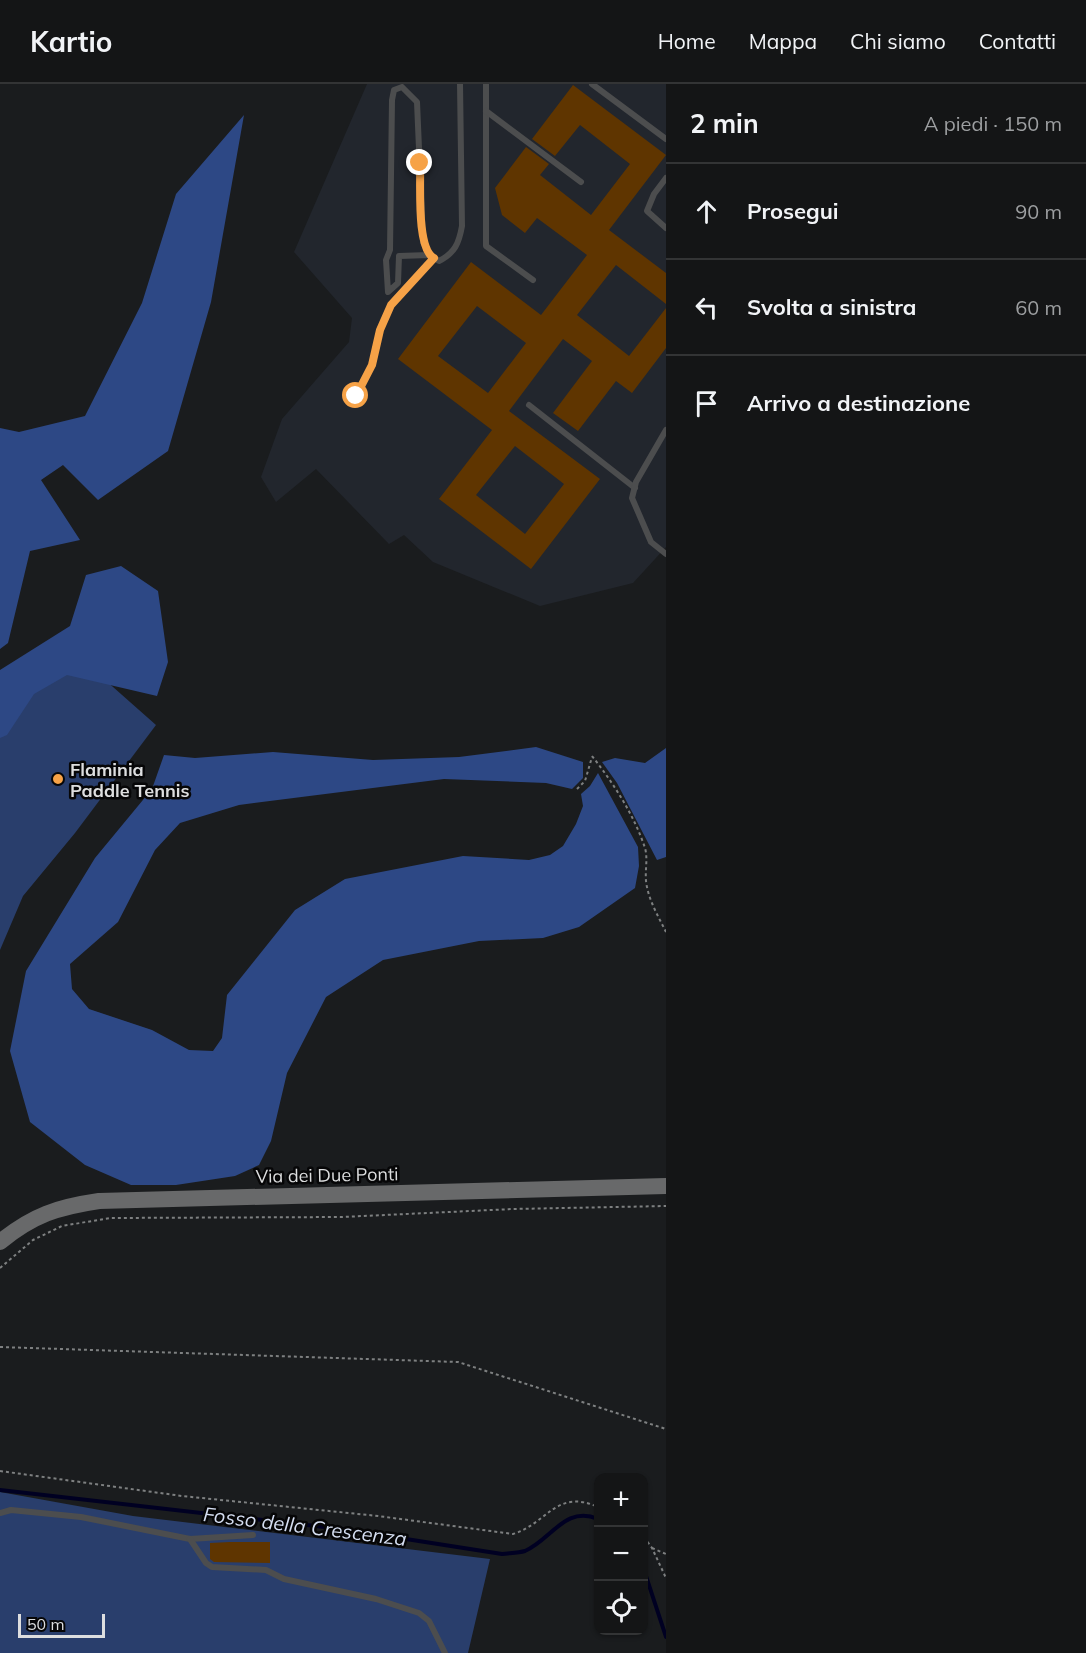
<!DOCTYPE html>
<html lang="it">
<head>
<meta charset="utf-8">
<style>
  :root { --surface:#141516; --page:#212223; --text:#f1f3f6; --muted:#9d9fa1; --line:#333435 }
  body { margin:0; font-family:Mulish,sans-serif; background:var(--page); color:var(--text) }
  .controls { position:absolute; right:18px; bottom:18px; display:grid; overflow:hidden; border-radius:12px; box-shadow:0 2px 4px #0004 }
  .controls button { width:54px; height:54px; display:grid; place-items:center; padding:0; border:0; border-bottom:2px solid var(--line); background:var(--surface); color:var(--text); font:30px sans-serif }
  .scale { position:absolute; left:18px; bottom:15px; width:87px; box-sizing:border-box; padding-left:6px; border:3px solid #dddedf; border-top:0; font-size:16px; line-height:21px; white-space:nowrap; color:#dddedf; -webkit-text-stroke:4px #060607; paint-order:stroke }
  .stop { position:absolute; width:18px; height:18px; margin:-14px; border:4px solid #f6a247; border-radius:50%; background:#fff }
  .stop.end { background:#f6a247; border-color:#fff; box-shadow:0 2px 6px #0008 }
  .list { margin:0; padding:0; list-style:none }
  h2 { display:flex; justify-content:space-between; align-items:center; height:78px; margin:0; padding:0 24px; font-size:26px }
  h2 small { font-size:20px; font-weight:400; color:var(--muted) }
  .list li { display:grid; grid-template-columns:39px 1fr auto; gap:18px; align-items:center; box-sizing:border-box; height:96px; padding:0 24px; border-top:2px solid var(--line) }
  .list b { display:block; font-size:22px; white-space:nowrap }
  .list em { font-size:20px; font-style:normal; color:var(--muted) }
  .icon { flex:none; width:33px; height:33px; fill:none; stroke:currentColor; stroke-width:2; stroke-linecap:round; stroke-linejoin:round }
  .map { position:relative; flex:none; width:666px; height:1569px; overflow:hidden }
  header { display:flex; align-items:center; gap:36px; box-sizing:border-box; height:84px; padding:0 30px; background:var(--surface); border-bottom:2px solid var(--line) }
  header strong { font-size:28px }
  nav { display:flex; gap:33px; margin-inline-start:auto; font-size:21px }
  main { display:flex }
  aside { flex:1; background:var(--surface) }
  .map>svg:first-child { display:block }
</style>
</head>
<body>
<header>
<strong>Kartio</strong>
<nav><a>Home</a><a>Mappa</a><a>Chi siamo</a><a>Contatti</a></nav>
</header>
<main>
<div class="map">
<svg width="666" height="1569" viewBox="0 0 666 1569">
  <rect width="100%" height="100%" fill="#1a1c1e"/>
  <!-- built -->
  <path fill="#22262d" d="M367,0H666V463L633,499L540,522L433,478L404,451L389,460L316,385L276,418L261,393L282,335L349,258L352,234L294,168Z"/>
  <!-- green -->
  <g fill="#293e6c">
    <path d="M61,557L156,641L75,749L23,812L0,866V606Z"/>
    <path d="M0,1408L133,1432L490,1475L468,1569H0Z"/>
  </g>
  <!-- forest -->
  <g fill="#2d4885">
    <path d="M244,31L211,218L168,367L98,416L63,381L41,396L80,456L30,467L8,559L0,565V344L19,348L85,332L142,219L176,110Z"/>
    <path d="M121,482L158,507L168,578L157,612L67,591L34,610L7,651L0,654V586L70,542L86,491Z"/>
    <path d="M536,663L583,678V694L572,705L546,699L444,695L239,721L180,739L155,766L118,838L70,880L72,905L89,925L152,946L189,966L213,967L222,954L227,911L295,826L345,795L463,772L529,776L550,771L563,762L576,740L583,722L581,710L590,702L598,689L638,763L639,782L635,804L579,843L543,854L479,857L383,876L326,913L287,989L271,1057L259,1081L235,1092L176,1101H131L85,1081L30,1038L10,967L26,887L95,774L152,705L164,671L195,674L273,668L373,676L459,673Z"/>
    <path d="M666,664V773L657,776L617,699L602,678L615,674L645,679Z"/>
  </g>
  <g fill="none" stroke-linecap="round" stroke-linejoin="round">
    <!-- stream -->
    <g stroke="#002" stroke-width="4">
      <path d="M0,1406L342,1445L502,1470C509,1469 518,1469 525,1467C551,1456 565,1421 598,1435"/>
      <path d="M644,1486L666,1553"/>
    </g>
  </g>
  <!-- building -->
  <g fill="#5f3500" fill-rule="evenodd">
    <path d="M573,1L666,71L609,146L666,189V220L616,181L577,231L629,272L666,224V264L632,309L616,297L578,347L553,329L592,277L563,255L509,327L600,395L531,485L439,415L492,346L398,275L471,178L541,231L587,171L537,134L525,149L502,131L495,104L526,63L549,80L540,91L591,131L630,80L580,41L555,72L532,55ZM477,222L526,259L488,309L438,272ZM515,362L564,400L525,450L476,411Z"/>
    <path d="M230,1458H270V1479L214,1478L210,1475V1459Z"/>
  </g>
  <g fill="none" stroke-linecap="round" stroke-linejoin="round">
    <!-- path -->
    <g stroke="#7e8081" stroke-width="2" stroke-dasharray="3 3" stroke-linecap="butt">
      <path d="M592,672C614,700 634,731 645,764C648,775 645,785 646,797C648,815 658,832 666,848"/>
      <path d="M577,705L585,697L592,673"/>
      <path d="M0,1184L33,1156L62,1142L110,1134L342,1133L513,1125L666,1122"/>
      <path d="M0,1263L458,1278L666,1345"/>
      <path d="M0,1387L182,1412L378,1432L513,1450C547,1440 556,1404 598,1423"/>
      <path d="M644,1453L652,1464L666,1494"/>
      <path d="M652,1464L666,1470"/>
    </g>
    <!-- lane -->
    <g stroke="#4c4d4e" stroke-width="6">
      <path d="M486,0V162L533,196"/>
      <path d="M592,0L666,55"/>
      <path d="M486,27L581,98"/>
      <path d="M666,94L654,110L647,127L666,144"/>
      <path d="M429,171L423,158L417,18L402,3L394,6L392,16L390,166L386,176L388,208L398,199L399,172L429,171L439,177C455,169 459,159 462,142L460,0"/>
      <path d="M355,312L372,281L380,246L391,221L434,174"/>
      <path d="M529,321L635,404"/>
      <path d="M666,346L636,398L632,414L651,458L666,470"/>
      <path d="M0,1429L11,1426L81,1433L190,1455L253,1451"/>
      <path d="M190,1455L206,1479L212,1483L266,1486L284,1495L376,1515L419,1529L429,1537L445,1569"/>
    </g>
    <!-- secondary -->
    <path stroke="#68696a" stroke-width="16" d="M0,1158C33,1131 58,1123 99,1117L666,1102"/>
  </g>
  <g fill="none" stroke-linecap="round" stroke-linejoin="round">
    <!-- route -->
    <path stroke="#f6a247" stroke-width="8" d="M356,312L372,281L380,246L391,221L434,174C416,165 421,99 420,79"/>
  </g>
  <!-- markers -->
  <circle fill="#f6a247" stroke="#060607" stroke-width="2" cx="58" cy="695" r="6"/>
  <g text-anchor="middle" dominant-baseline="central" stroke-width="5" stroke-linejoin="round" paint-order="stroke">
    <!-- poi labels -->
    <g font-size="18" font-weight="bold" fill="#dddedf" stroke="#060607" text-anchor="start">
      <text x="70" y="685">Flaminia<tspan x="70" dy="21">Paddle Tennis</tspan></text>
    </g>
    <!-- street labels -->
    <g font-size="18" fill="#dddedf" stroke="#060607">
      <text transform="translate(327 1091) rotate(-1)">Via dei Due Ponti</text>
    </g>
    <!-- water labels -->
    <g font-size="20" font-style="italic" fill="#d5def1" stroke="#060607">
      <text transform="translate(305 1442) rotate(7)">Fosso della Crescenza</text>
    </g>
  </g>
</svg>
<div class="controls">
<button>+</button>
<button>−</button>
<button><svg class="icon" aria-label="locate" viewBox="0 0 24 24"><circle cx="12" cy="12" r="6"/><path d="M12 2v4M12 18v4M2 12h4M18 12h4"/></svg></button>
</div>
<div class="scale">50 m</div>
<div class="stop" style="left:356px;top:312px"></div>
<div class="stop end" style="left:420px;top:79px"></div>
</div>
<aside>
<h2>2 min<small>A piedi · 150 m</small></h2>
<ul class="list">
<li><svg class="icon" aria-label="ahead" viewBox="0 0 24 24"><path d="M12 20V5M6 11l6-6 6 6"/></svg><div><b>Prosegui</b></div><em>90 m</em></li>
<li><svg class="icon" aria-label="left" viewBox="0 0 24 24"><path d="M17 20v-9H6M10 6l-5 5 5 5"/></svg><div><b>Svolta a sinistra</b></div><em>60 m</em></li>
<li><svg class="icon" aria-label="arrive" viewBox="0 0 24 24"><path d="M6 21V4h12l-3 4 3 4H6"/></svg><div><b>Arrivo a destinazione</b></div></li>
</ul>
</aside>
</main>
</body>
</html>
